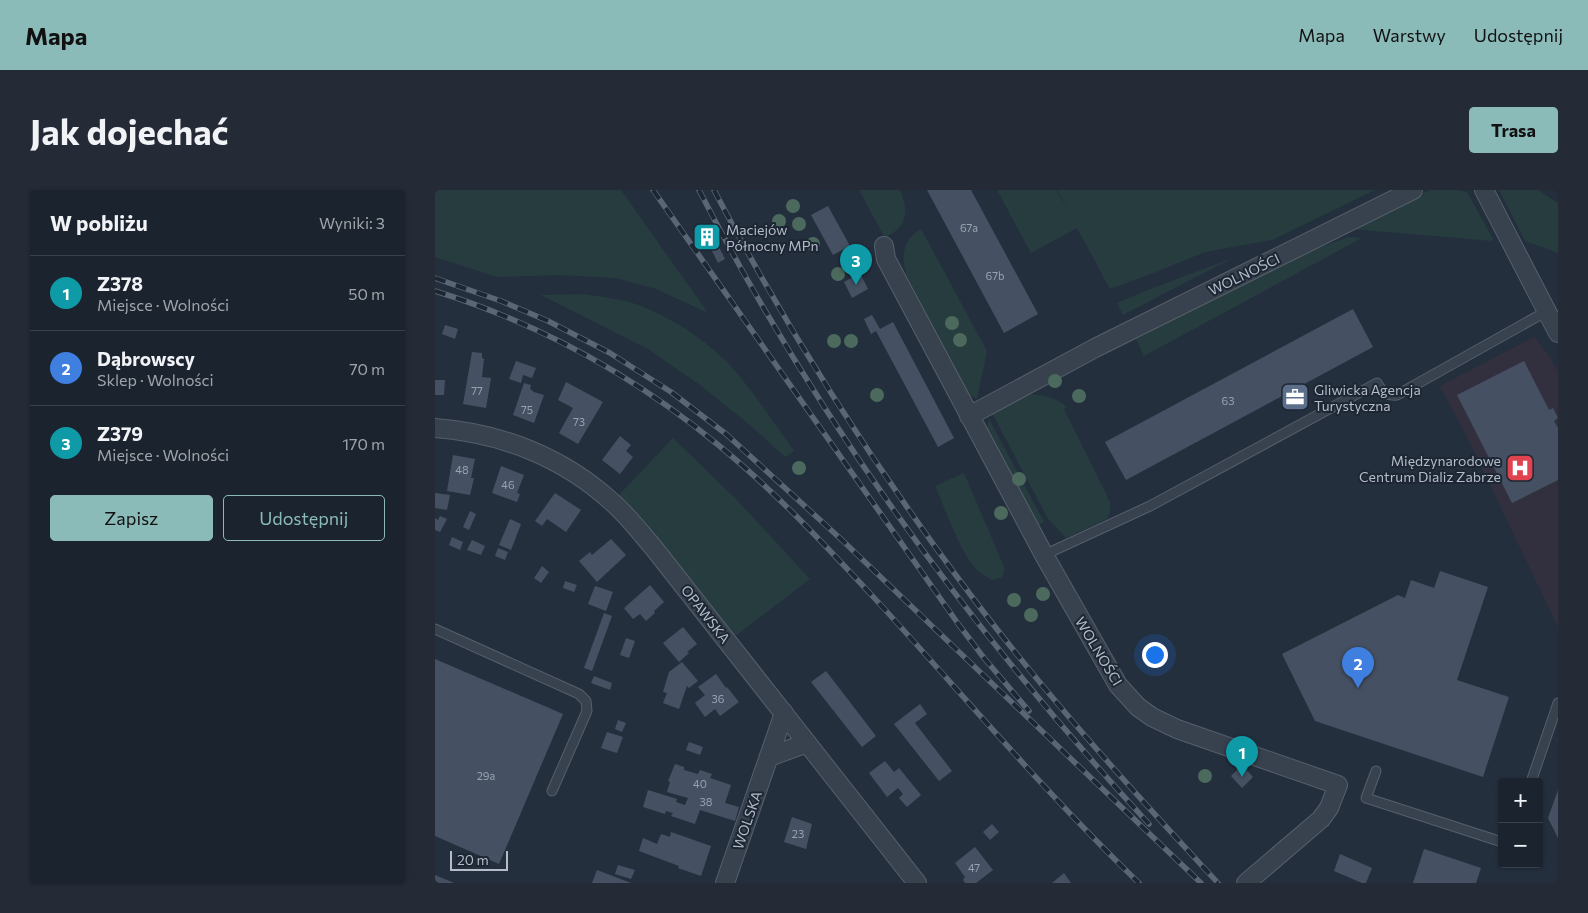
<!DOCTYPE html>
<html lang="pl">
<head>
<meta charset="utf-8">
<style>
  :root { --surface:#1b232e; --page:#242b36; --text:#f1f3f6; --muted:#a0a4aa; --line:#39404a; --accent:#8bbbb9 }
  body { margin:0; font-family:Commissioner,sans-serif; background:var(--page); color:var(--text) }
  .controls { position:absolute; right:15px; bottom:15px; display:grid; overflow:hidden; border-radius:5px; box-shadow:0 1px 4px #0004 }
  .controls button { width:45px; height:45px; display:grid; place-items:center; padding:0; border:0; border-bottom:1px solid var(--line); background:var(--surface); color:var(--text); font:25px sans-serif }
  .scale { position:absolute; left:15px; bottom:12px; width:58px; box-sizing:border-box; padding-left:5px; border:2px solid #b4bcc9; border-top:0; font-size:14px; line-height:18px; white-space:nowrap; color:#b4bcc9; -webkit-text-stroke:4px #1d2633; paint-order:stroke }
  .you { position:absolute; left:719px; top:464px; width:18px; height:18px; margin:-12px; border:4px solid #fff; border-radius:50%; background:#1a73e8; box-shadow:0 0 0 8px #1a73e833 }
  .badge { display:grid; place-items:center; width:32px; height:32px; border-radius:50%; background:var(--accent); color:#fff; font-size:16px; font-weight:700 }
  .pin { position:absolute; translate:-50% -41px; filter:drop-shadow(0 1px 2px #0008) }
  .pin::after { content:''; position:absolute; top:26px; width:18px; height:15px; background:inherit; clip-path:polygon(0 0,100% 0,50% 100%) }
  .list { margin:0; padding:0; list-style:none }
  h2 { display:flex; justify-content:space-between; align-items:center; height:65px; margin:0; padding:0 20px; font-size:21px }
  h2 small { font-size:16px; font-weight:400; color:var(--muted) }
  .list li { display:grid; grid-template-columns:32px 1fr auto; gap:15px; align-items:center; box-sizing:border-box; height:75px; padding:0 20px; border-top:1px solid var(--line) }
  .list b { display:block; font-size:19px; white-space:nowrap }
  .list p { margin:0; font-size:16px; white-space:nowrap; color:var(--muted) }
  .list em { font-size:16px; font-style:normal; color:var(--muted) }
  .actions { display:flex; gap:10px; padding:15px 20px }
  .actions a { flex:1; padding:11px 0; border:1px solid var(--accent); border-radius:5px; text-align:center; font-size:18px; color:var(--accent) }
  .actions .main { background:var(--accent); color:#111 }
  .map { position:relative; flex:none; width:1123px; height:693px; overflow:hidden; border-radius:5px }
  header { display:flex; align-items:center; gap:30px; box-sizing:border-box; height:70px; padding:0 25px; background:var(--accent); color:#111 }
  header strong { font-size:24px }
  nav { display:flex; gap:28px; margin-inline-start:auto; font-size:18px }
  .intro { display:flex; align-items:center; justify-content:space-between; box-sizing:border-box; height:120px; padding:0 30px }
  h1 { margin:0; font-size:35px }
  .button { padding:12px 22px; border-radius:5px; background:var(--accent); color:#111; font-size:18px; font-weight:700 }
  main { display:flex; gap:30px; padding:0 30px }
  aside { flex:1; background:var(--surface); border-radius:5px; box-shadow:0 1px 4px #0004 }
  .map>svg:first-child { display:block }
</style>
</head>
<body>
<header>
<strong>Mapa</strong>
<nav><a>Mapa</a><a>Warstwy</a><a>Udostępnij</a></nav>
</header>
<div class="intro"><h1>Jak dojechać</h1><a class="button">Trasa</a></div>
<main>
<aside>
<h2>W pobliżu<small>Wyniki: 3</small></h2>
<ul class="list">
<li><span class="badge" style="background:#0f9aa8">1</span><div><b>Z378</b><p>Miejsce · Wolności</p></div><em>50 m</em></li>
<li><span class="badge" style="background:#3f7fe0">2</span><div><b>Dąbrowscy</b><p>Sklep · Wolności</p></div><em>70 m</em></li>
<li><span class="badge" style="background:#0f9aa8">3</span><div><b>Z379</b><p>Miejsce · Wolności</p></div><em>170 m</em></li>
</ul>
<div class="actions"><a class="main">Zapisz</a><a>Udostępnij</a></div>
</aside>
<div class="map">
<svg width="1123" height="693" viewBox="0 0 1123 693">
  <rect width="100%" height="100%" fill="#242f3e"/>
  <!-- medical -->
  <path fill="#32303f" d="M1099,147L1115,167L1123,182V437L1033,249L1005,196Z"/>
  <!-- green -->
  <g fill="#263c3f">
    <path d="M0,0H186L273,123L221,99L180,88L123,85L62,87L0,67Z"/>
    <path d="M424,0H465C474,23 473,35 450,48Z"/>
    <path d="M562,0H621L635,26L622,0H940L837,50L770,62L721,82L675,99L642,38L596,63Z"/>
    <path d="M995,0H1022L1032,2L1058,49L1057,51L917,39Z"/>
    <path d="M1064,0H1103L1123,13V63L1090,51Z"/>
    <path d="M486,39L552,161L542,209L536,206L528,196L471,84C466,65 468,49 486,39Z"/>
    <path d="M913,47L927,48L709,166L701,149L862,66Z"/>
    <path d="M798,68L688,125L682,113L710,101Z"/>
    <path d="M146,104C168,107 192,109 213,119C240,130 271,151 292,172C317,199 338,231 359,261L350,267L316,236L265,195L213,159L106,105Z"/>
    <path d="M591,204C607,204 620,207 632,217L629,219L675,312V323L672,329L631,348L613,329L557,223Z"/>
    <path d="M554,229L609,332L602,336L554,244L552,238Z"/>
    <path d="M238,248L301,309L375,389L299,447L210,332L184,305Z"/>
    <path d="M529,283L570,379L567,387L557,390C552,387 546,384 541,379C525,362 510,318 500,296Z"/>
  </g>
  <!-- building -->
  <g fill="#455162">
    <path d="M492,0H536L603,124L569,143Z"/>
    <path d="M393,16L415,56L398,65L376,25Z"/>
    <path d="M273,35L290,69L283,73L275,57L271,59L262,40Z"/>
    <path d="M425,83L433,99L417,108L409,92Z"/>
    <path d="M918,119L938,157L691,290L670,252Z"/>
    <path d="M437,125L445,139L458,132L519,248L503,257L441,141L436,144L429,129Z"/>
    <path d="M10,135L23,139L20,149L7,144Z"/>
    <path d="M37,162L47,163V168L49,169L47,187L56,188L51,218L28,214Z"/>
    <path d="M81,171L101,178L97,188L88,185L86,193L74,189Z"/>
    <path d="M1089,171L1114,220L1118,218L1123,228L1119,231L1123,238V290L1077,313L1022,205Z"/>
    <path d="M0,190H10L9,205H0Z"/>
    <path d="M131,192L168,212L143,254L124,243L138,218L123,210Z"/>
    <path d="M89,193L96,195L95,199L99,202L109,205L99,233L78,225Z"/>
    <path d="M185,246L196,255L191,261L198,267L185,284L167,270Z"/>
    <path d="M18,265L40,269L36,288H39L35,305L12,301Z"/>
    <path d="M66,276L89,285L82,303L85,304L82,312L57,303Z"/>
    <path d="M0,303L15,305L12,320L0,318Z"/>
    <path d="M120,303L146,320L131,342L112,329L107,336L100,331Z"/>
    <path d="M35,321L41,324L34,340L28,337Z"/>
    <path d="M5,326L12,329L5,342L0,340V328L3,330Z"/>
    <path d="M75,329L86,334L76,360L64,355Z"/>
    <path d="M17,347L28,352L25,360L14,355Z"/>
    <path d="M176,349L191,365L162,392L144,371L155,362L157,365Z"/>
    <path d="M37,350L50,356L46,365L32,360Z"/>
    <path d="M63,358L73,362L70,370L60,366Z"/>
    <path d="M107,376L114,382L106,393L99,388Z"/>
    <path d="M1005,381L1053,397L1022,490L1074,507L1048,587L880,531L847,464L963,405L970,408L976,390L999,398Z"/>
    <path d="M130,391L142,395L139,402L128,398Z"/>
    <path d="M215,395L229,412L219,421L220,423L211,431L205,424L198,429L189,418Z"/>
    <path d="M160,396L178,402L171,421L153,414Z"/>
    <path d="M169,423L177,426L157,481L149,478Z"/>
    <path d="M248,437L262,454L252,462L254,463L244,472L228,453Z"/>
    <path d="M191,448L200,451L194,468L185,465Z"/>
    <path d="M0,469L128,524L64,674L0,646Z"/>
    <path d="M247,472L263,491L254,498L252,496L244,519L228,513L232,503L228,502L234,482Z"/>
    <path d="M391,481L441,546L427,557L376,492Z"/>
    <path d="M281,484L291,498L292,497L304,512L285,526L280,519L270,527L260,513L270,505L263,497Z"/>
    <path d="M159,486L177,493L175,500L156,493Z"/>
    <path d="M485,514L492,524L480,533L517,581L504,591L459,534Z"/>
    <path d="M183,530L191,533L187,542L180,539Z"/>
    <path d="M172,542L188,547L182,563L166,558Z"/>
    <path d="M254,552L268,557L265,565L251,560Z"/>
    <path d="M450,571L459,582L464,578L486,605L472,617L464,608L468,604L463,598L452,607L434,583Z"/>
    <path d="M240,574L249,577V580L263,584L265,580L277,584L275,588L296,595L290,613L304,617L300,631L265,620L260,634L236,626L238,623L231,621L230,624L208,617L213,600L242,609L241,612L250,615L253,608L232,602L235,592L233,591Z"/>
    <path d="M807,575L818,587L807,598L796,586Z"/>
    <path d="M1123,600V648L1113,628Z"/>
    <path d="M357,627L377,634L371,659L349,652Z"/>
    <path d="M557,634L564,642L555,650L548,642Z"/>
    <path d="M236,642L276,656L266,686L243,678L244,676L204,661L208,648L222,654L226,644L235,647Z"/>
    <path d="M540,657L558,680L541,693H530L528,690L530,687L520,673Z"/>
    <path d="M989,659L1046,678L1041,693H978Z"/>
    <path d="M905,664L937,678L931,693H927L899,681Z"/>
    <path d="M183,675L200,680L196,689L180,684Z"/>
    <path d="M162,680L196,693H157Z"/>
    <path d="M629,683L636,693H617Z"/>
    <path d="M0,685L19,693H0Z"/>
  </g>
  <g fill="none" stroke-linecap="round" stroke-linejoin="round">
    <defs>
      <g id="service">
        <path d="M609,365L715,316L942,193C947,202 951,206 962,205L1112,121"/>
        <path d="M0,439L144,504L151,511L152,521L117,601"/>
        <path d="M941,581L931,608L1067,652"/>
        <path d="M1096,592L1123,513"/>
      </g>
      <g id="minor">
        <path d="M1049,0L1123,143"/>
        <path d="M449,56L451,69L609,365L683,495L703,517L717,527L742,539L903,595L894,618L886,629L811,693"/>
        <path d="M534,226L660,158L978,0"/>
        <path d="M0,238C66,243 128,267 177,312C192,325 205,342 218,357L482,693"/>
        <path d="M334,567L372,553"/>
        <path d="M290,693L349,523"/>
      </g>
    </defs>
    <!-- service casing -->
    <use href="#service" stroke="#565f6c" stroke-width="11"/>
    <!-- minor casing -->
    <use href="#minor" stroke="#565f6c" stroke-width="20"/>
    <!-- service -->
    <use href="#service" stroke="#38414e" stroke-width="9"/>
    <!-- minor -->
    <use href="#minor" stroke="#38414e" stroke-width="18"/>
    <defs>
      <g id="rail">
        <path d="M218,0L524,435L549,468L594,521"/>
        <path d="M264,0C383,232 538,443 714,634"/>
        <path d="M279,0C349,134 430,262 520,384C600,493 691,594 783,693"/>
        <path d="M0,88L66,111L113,131L175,163L236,202L291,244L408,351L766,693"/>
        <path d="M0,101C103,133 199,186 282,254C340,301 392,357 443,412C529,506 612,605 704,693"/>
      </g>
    </defs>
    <!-- rail casing -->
    <use href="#rail" stroke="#5a6575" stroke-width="5.5"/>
    <!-- rail -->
    <use href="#rail" stroke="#1d2633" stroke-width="4" stroke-dasharray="11" stroke-linecap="butt"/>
  </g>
  <!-- trees -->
  <g fill="#4b6a5d">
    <circle cx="358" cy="16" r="7"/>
    <circle cx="344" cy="31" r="7"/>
    <circle cx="364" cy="34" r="7"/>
    <circle cx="378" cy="54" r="7"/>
    <circle cx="403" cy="84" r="7"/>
    <circle cx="517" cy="133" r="7"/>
    <circle cx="525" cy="150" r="7"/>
    <circle cx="399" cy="151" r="7"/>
    <circle cx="416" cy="151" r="7"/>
    <circle cx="620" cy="191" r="7"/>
    <circle cx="442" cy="205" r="7"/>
    <circle cx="644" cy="206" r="7"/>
    <circle cx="364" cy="278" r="7"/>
    <circle cx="584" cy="289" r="7"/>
    <circle cx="566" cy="323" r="7"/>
    <circle cx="608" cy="404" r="7"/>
    <circle cx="579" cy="410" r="7"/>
    <circle cx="596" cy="425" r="7"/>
    <circle cx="770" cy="586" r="7"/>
  </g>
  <!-- icons -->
  <defs>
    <symbol id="building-square" viewBox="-11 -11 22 22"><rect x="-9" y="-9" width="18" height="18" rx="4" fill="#0f9aa8" stroke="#1d2633"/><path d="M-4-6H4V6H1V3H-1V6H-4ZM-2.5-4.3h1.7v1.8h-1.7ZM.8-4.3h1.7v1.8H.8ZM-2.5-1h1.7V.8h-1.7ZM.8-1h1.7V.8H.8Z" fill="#fff"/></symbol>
    <symbol id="office-square" viewBox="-11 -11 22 22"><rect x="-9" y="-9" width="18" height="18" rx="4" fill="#5c6f8a" stroke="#1d2633"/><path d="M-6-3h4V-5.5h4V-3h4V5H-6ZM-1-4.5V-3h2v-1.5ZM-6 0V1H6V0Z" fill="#fff"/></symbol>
    <symbol id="hospital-square" viewBox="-11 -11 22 22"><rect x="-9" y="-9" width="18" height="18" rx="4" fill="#e0444e" stroke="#1d2633"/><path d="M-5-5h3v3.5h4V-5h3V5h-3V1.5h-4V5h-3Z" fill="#fff"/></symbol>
  </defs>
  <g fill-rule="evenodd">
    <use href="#building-square" x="256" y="31" width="32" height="32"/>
    <use href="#office-square" x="844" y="191" width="32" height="32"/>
    <use href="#hospital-square" x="1069" y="262" width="32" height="32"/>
  </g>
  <g text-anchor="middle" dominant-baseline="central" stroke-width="4" stroke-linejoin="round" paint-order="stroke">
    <!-- number labels -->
    <g font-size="11" fill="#98a1af">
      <text x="534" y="37">67a</text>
      <text x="560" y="85">67b</text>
      <text x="42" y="200">77</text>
      <text x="793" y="210">63</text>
      <text x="92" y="219">75</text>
      <text x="144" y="231">73</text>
      <text x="27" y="279">48</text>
      <text x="73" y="294">46</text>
      <text x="283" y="508">36</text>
      <text x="51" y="585">29a</text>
      <text x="265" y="593">40</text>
      <text x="271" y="611">38</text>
      <text x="363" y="643">23</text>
      <text x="539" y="677">47</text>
    </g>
    <!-- poi labels -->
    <g font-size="14" fill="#b4bcc9" stroke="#1d2633" text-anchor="start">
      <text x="291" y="39">Maciejów<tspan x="291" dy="16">Północny MPn</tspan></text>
      <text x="879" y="199">Gliwicka Agencja<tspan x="879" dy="16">Turystyczna</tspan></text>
      <text x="1066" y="270" text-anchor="end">Międzynarodowe<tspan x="1066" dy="16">Centrum Dializ Zabrze</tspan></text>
    </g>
    <!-- street labels -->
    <g font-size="14" fill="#b4bcc9" stroke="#1d2633">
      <text transform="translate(809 84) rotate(-26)">WOLNOŚCI</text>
      <text transform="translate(271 424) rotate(52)">OPAWSKA</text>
      <text transform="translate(664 461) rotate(59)">WOLNOŚCI</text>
      <text transform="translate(312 630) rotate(-71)">WOLSKA</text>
    </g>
  </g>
</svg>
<div class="controls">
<button>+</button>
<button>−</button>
</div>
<div class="scale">20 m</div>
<div class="you"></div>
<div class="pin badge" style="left:807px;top:587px;background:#0f9aa8">1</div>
<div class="pin badge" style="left:923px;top:498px;background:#3f7fe0">2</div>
<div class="pin badge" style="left:421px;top:95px;background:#0f9aa8">3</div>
</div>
</main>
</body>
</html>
